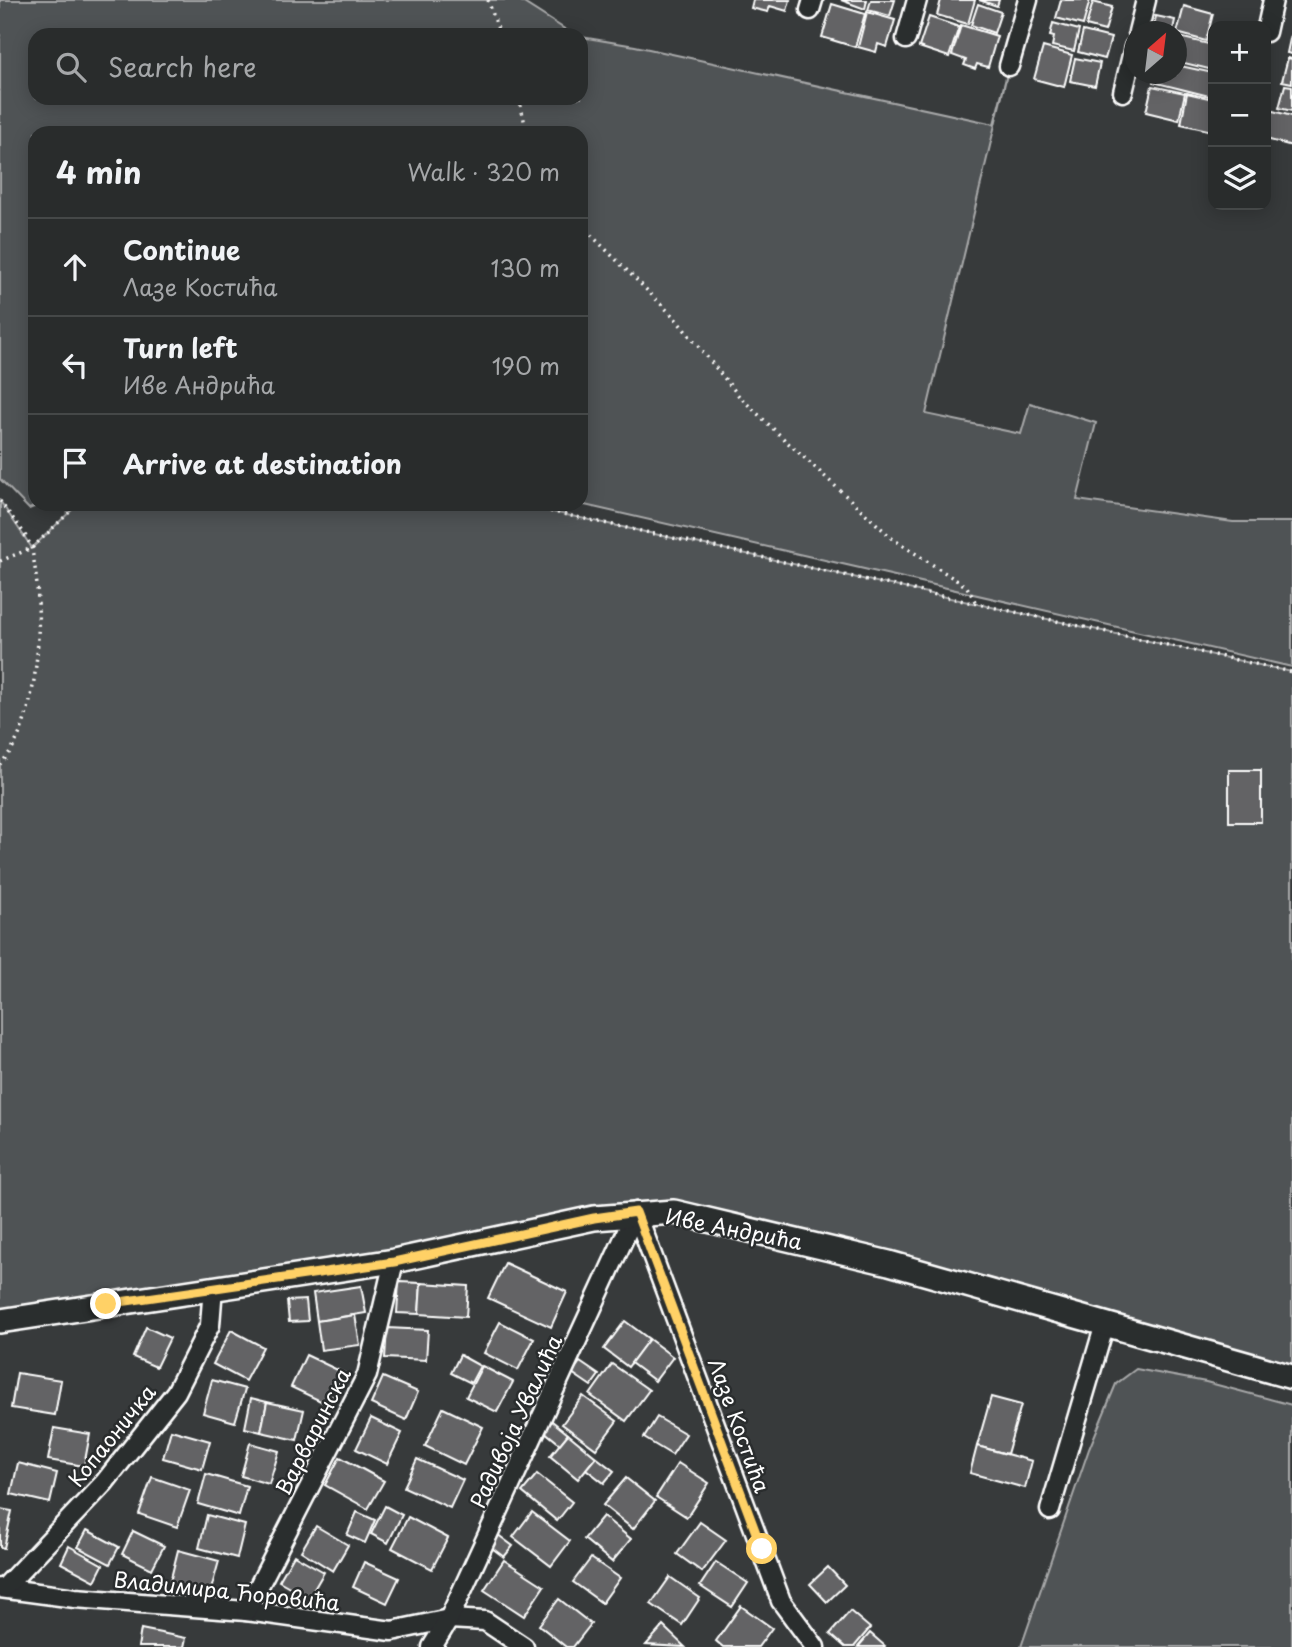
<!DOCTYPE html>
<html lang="en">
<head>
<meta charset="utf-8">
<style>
  :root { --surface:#292c2c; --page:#313434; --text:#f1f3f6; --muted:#a5a7a9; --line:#454848 }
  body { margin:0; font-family:"Playpen Sans",sans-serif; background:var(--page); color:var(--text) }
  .controls { position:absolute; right:21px; top:21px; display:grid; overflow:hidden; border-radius:14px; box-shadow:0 4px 18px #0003 }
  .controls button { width:63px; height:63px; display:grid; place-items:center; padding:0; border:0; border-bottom:2px solid var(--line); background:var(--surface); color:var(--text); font:35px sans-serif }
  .compass { position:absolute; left:1124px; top:21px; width:63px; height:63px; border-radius:50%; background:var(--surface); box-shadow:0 4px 18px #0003; rotate:28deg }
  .stop { position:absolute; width:21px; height:21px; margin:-16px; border:5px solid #ffd166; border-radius:50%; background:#fff }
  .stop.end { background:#ffd166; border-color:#fff; box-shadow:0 2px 7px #0008 }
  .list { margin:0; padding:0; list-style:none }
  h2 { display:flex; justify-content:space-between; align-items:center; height:91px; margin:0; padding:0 28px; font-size:30px }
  h2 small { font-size:23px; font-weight:400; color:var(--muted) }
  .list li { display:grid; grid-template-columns:46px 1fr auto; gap:21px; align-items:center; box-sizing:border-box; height:98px; padding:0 28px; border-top:2px solid var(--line) }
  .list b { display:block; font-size:26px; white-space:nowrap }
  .list p { margin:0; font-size:23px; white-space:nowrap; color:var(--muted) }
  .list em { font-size:23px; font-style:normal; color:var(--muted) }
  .icon { flex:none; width:38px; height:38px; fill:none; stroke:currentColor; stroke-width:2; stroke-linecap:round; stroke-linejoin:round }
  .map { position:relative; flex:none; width:1292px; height:1647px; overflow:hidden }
  .search { position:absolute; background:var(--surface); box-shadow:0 4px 18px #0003; left:28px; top:28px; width:560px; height:77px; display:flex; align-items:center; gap:18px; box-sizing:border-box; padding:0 24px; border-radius:21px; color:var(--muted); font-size:26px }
  .panel { position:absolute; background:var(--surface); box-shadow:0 4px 18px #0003; left:28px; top:126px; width:560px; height:385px; border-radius:21px }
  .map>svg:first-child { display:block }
</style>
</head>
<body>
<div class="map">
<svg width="1292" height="1647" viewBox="0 0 1292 1647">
  <rect width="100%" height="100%" fill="#373a3b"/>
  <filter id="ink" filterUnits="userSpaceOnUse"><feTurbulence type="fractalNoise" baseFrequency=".0143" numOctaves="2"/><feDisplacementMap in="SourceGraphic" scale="14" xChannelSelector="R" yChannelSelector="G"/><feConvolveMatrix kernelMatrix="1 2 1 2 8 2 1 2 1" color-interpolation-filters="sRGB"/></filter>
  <g filter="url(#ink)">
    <!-- green -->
    <g fill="#505354" stroke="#a8a9aa" stroke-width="2">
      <path d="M0,0H519L574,35H35V98H581V37L635,46L994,124L1009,66L926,414L1021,434L1030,403L1096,423L1077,500L1233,522H1292V667L580,504L581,133H35V504H41L29,509L0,479Z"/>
      <path d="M0,501L32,548L78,504H516L1292,672V1377L674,1212L0,1321Z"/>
      <path d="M1136,1369L1206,1382L1292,1405V1647H1021L1089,1449L1116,1384Z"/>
    </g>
    <!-- building -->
    <g fill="#636465" stroke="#fff" stroke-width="2">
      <path d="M753,0H790L787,11L770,6L768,12L751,8Z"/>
      <path d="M841,0H867L865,9Z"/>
      <path d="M871,0H895L890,16L868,10Z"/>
      <path d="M941,0H975L968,24L937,15Z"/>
      <path d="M979,0H999L997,6Z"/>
      <path d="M1061,0H1090L1083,25L1056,18Z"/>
      <path d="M1093,2L1112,7L1105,31L1086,26Z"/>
      <path d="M832,4L865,14L855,47L822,37Z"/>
      <path d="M978,4L1001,12L994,33L971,25Z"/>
      <path d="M1184,6L1213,14L1206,41L1177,33Z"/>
      <path d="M867,12L895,20L887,47L878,44L876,52L858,47Z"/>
      <path d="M1156,16L1175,20L1173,30L1154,25Z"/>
      <path d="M929,17L959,27L949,57L919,47Z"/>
      <path d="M1053,23L1079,30L1074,51L1052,46L1054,37L1050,36Z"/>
      <path d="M961,25L997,36L988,67L977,64L975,69L964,65L966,60L952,55Z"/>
      <path d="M1292,30V54L1287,53Z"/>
      <path d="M1083,31L1111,38L1105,59L1078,52Z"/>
      <path d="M1179,37L1213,45V70L1176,61Z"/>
      <path d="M1043,47L1072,55L1064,87L1034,79Z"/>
      <path d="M1075,58L1100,63L1095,86L1070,81Z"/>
      <path d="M1288,58L1292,59V83L1282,81Z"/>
      <path d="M1176,65L1213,73V97L1153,82L1155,74H1176Z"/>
      <path d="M1285,85L1292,86V111L1279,108Z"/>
      <path d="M1152,86L1185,93L1179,120L1146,112Z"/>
      <path d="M1187,93L1213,99L1212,131L1181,124Z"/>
      <path d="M1269,110L1292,116V146L1266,139Z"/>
      <rect x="1229" y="770" width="32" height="52"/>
      <path d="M505,1263L567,1292L551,1327L488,1298Z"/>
      <path d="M399,1282L421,1283L419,1314L397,1313Z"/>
      <path d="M421,1283L468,1286L466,1317L419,1314Z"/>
      <path d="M361,1286L366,1313L317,1321L313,1293Z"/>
      <path d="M306,1300L308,1321L289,1322L287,1301Z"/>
      <path d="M355,1315L360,1345L321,1350L317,1321Z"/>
      <path d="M625,1321L649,1339L628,1367L604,1349Z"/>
      <path d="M500,1322L534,1339L518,1370L484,1353Z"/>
      <path d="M146,1327L170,1338L156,1367L133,1357Z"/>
      <path d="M387,1328L428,1330L426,1360L385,1358Z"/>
      <path d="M231,1330L263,1347L245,1381L213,1364Z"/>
      <path d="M649,1339L673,1357L655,1381L631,1363Z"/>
      <path d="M306,1355L344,1373L329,1405L291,1387Z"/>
      <path d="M460,1355L480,1366L471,1383L451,1373Z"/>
      <path d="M580,1362L599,1375L591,1386L572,1373Z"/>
      <path d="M612,1364L649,1390L626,1421L590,1395Z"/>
      <path d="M482,1366L513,1382L497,1412L466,1397Z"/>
      <path d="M17,1373L61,1380L55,1415L11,1408Z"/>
      <path d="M383,1377L418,1392L406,1420L371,1404Z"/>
      <path d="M212,1380L245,1389L235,1422L203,1413Z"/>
      <path d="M583,1396L617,1421L596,1449L562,1424Z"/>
      <path d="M991,1397L1021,1405L1007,1454L977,1446Z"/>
      <path d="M251,1398L267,1402L261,1432L245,1428Z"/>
      <path d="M267,1402L304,1410L297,1440L261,1432Z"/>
      <path d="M443,1408L483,1427L464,1465L425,1446Z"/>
      <path d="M657,1417L686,1434L672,1455L644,1438Z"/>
      <path d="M371,1418L402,1433L387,1464L356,1449Z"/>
      <path d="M552,1421L568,1434L560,1444L544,1431Z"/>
      <path d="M54,1428L90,1434L84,1466L48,1460Z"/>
      <path d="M171,1430L210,1441L202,1469L163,1458Z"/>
      <path d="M568,1434L596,1457L578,1479L550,1456Z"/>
      <path d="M250,1443L279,1451L269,1484L241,1476Z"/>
      <path d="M977,1446L1032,1461L1025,1488L970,1473Z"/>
      <path d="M340,1457L384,1481L368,1509L325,1485Z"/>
      <path d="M596,1457L614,1471L604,1483L586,1469Z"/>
      <path d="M417,1459L463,1480L450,1508L404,1487Z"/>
      <path d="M18,1463L57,1473L50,1503L11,1494Z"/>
      <path d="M678,1463L709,1483L687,1517L656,1497Z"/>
      <path d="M206,1474L247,1486L239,1516L198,1504Z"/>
      <path d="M537,1474L572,1502L557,1521L522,1492Z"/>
      <path d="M152,1477L190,1490L177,1527L139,1514Z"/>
      <path d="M626,1478L655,1501L633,1529L603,1505Z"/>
      <path d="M385,1506L402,1515L388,1543L371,1534Z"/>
      <path d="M0,1509L12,1511L4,1548L0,1547Z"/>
      <path d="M357,1512L375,1520L365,1543L347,1535Z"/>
      <path d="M532,1512L570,1541L551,1566L513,1537Z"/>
      <path d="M207,1515L245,1525L237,1558L199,1548Z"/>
      <path d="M603,1516L631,1539L612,1562L584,1539Z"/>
      <path d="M408,1517L448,1538L432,1569L392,1548Z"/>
      <path d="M700,1522L726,1540L702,1572L677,1554Z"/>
      <path d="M316,1526L348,1545L333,1571L301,1551Z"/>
      <path d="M87,1530L119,1547L110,1564L78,1547Z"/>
      <path d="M133,1531L164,1546L152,1569L122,1554Z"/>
      <path d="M497,1534L513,1546L504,1557L488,1545Z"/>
      <path d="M69,1546L103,1565L95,1581L61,1563Z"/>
      <path d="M178,1550L219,1561L209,1597L169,1586Z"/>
      <path d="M294,1555L324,1572L309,1598L279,1581Z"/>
      <path d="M591,1558L620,1578L602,1603L573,1582Z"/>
      <path d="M504,1560L544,1586L524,1616L484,1590Z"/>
      <path d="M364,1562L399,1578L387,1603L353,1587Z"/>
      <path d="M716,1562L748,1583L732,1607L700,1586Z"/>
      <path d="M828,1567L845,1585L827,1602L810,1584Z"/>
      <path d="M670,1577L700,1598L682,1625L651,1604Z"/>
      <path d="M559,1599L591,1624L573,1647H566L539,1625Z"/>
      <path d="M741,1606L772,1628L758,1647H723L716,1641Z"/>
      <path d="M850,1611L870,1628L854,1647H845L830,1634Z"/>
      <path d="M663,1626L685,1647L646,1645Z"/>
      <path d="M141,1629L186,1638L184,1647H138Z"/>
      <path d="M870,1633L885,1646L884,1647H858Z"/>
    </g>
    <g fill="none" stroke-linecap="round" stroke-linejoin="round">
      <defs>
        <g id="minor">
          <path d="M810,10L813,0"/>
          <path d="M1138,32L1146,0"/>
          <path d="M1266,32L1273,0"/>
          <path d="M906,39L917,0"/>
          <path d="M1009,66L1028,0"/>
          <path d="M1123,92L1134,47"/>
          <path d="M636,1212L781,1601L815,1647"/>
          <path d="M1050,1510L1105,1324"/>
          <path d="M0,1588L75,1598L246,1611L392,1631L449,1619L485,1621L524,1647"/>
          <path d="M4,1588L104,1483L176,1392L210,1325L213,1287"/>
          <path d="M246,1611L367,1375L394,1261"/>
          <path d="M432,1647L449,1619L636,1212"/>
        </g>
        <path id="tertiary" d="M0,1321L394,1261L594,1218L674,1212L889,1263L1292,1377"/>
      </defs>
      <!-- minor casing -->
      <use href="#minor" stroke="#fff" stroke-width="23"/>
      <!-- tertiary casing -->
      <use href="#tertiary" stroke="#fff" stroke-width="28"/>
      <!-- path -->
      <g stroke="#fff" stroke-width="3.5" stroke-dasharray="2 5" stroke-linecap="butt">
        <path d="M488,0L500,35"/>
        <path d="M519,98L527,133"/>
        <path d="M581,225L674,317L739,396L785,440L893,539L967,587L976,603"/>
        <path d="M0,501C9,515 29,535 32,551C44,605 42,723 0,764"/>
        <path d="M516,504L1292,672"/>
        <path d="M0,561L32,548L78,504"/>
      </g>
      <!-- minor -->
      <use href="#minor" stroke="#2a2d2e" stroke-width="18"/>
      <!-- tertiary -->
      <use href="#tertiary" stroke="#2a2d2e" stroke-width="23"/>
    </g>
  </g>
  <g fill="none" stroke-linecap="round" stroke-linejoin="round" filter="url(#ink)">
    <!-- route -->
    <path stroke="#ffd166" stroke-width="9" d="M106,1304L394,1262L594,1218L636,1212L762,1549"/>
  </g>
  <g text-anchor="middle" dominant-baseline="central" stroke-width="5" stroke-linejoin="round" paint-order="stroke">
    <!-- street labels -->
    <g font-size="21" fill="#fff" stroke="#2a2d2e">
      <text transform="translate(734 1228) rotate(11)">Иве Андрића</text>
      <text transform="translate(515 1421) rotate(-65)">Радивоја Увалића</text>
      <text transform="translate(740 1425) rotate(70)">Лазе Костића</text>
      <text transform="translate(312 1431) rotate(-63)">Варваринска</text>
      <text transform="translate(111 1435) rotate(-51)">Копаоничка</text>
      <text transform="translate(227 1590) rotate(6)">Владимира Ћоровића</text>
    </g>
  </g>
</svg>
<div class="controls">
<button>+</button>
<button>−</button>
<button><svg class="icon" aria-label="layers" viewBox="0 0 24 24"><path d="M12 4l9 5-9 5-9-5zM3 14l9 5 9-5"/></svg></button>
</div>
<svg class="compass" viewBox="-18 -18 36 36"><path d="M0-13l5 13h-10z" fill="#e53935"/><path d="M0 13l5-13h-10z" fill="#a5a7a9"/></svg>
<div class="stop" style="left:762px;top:1549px"></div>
<div class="stop end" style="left:106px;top:1304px"></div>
<div class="search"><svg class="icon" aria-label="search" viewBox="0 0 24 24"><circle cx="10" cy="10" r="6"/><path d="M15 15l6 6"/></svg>Search here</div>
<section class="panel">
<h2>4 min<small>Walk · 320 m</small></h2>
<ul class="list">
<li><svg class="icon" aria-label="ahead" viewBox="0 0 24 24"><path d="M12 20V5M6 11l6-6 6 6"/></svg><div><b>Continue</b><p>Лазе Костића</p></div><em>130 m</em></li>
<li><svg class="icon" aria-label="left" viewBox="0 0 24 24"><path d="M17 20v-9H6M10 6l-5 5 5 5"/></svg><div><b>Turn left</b><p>Иве Андрића</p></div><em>190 m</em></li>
<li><svg class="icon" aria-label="arrive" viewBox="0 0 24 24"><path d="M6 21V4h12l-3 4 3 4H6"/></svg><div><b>Arrive at destination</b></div></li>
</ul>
</section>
</div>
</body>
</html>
